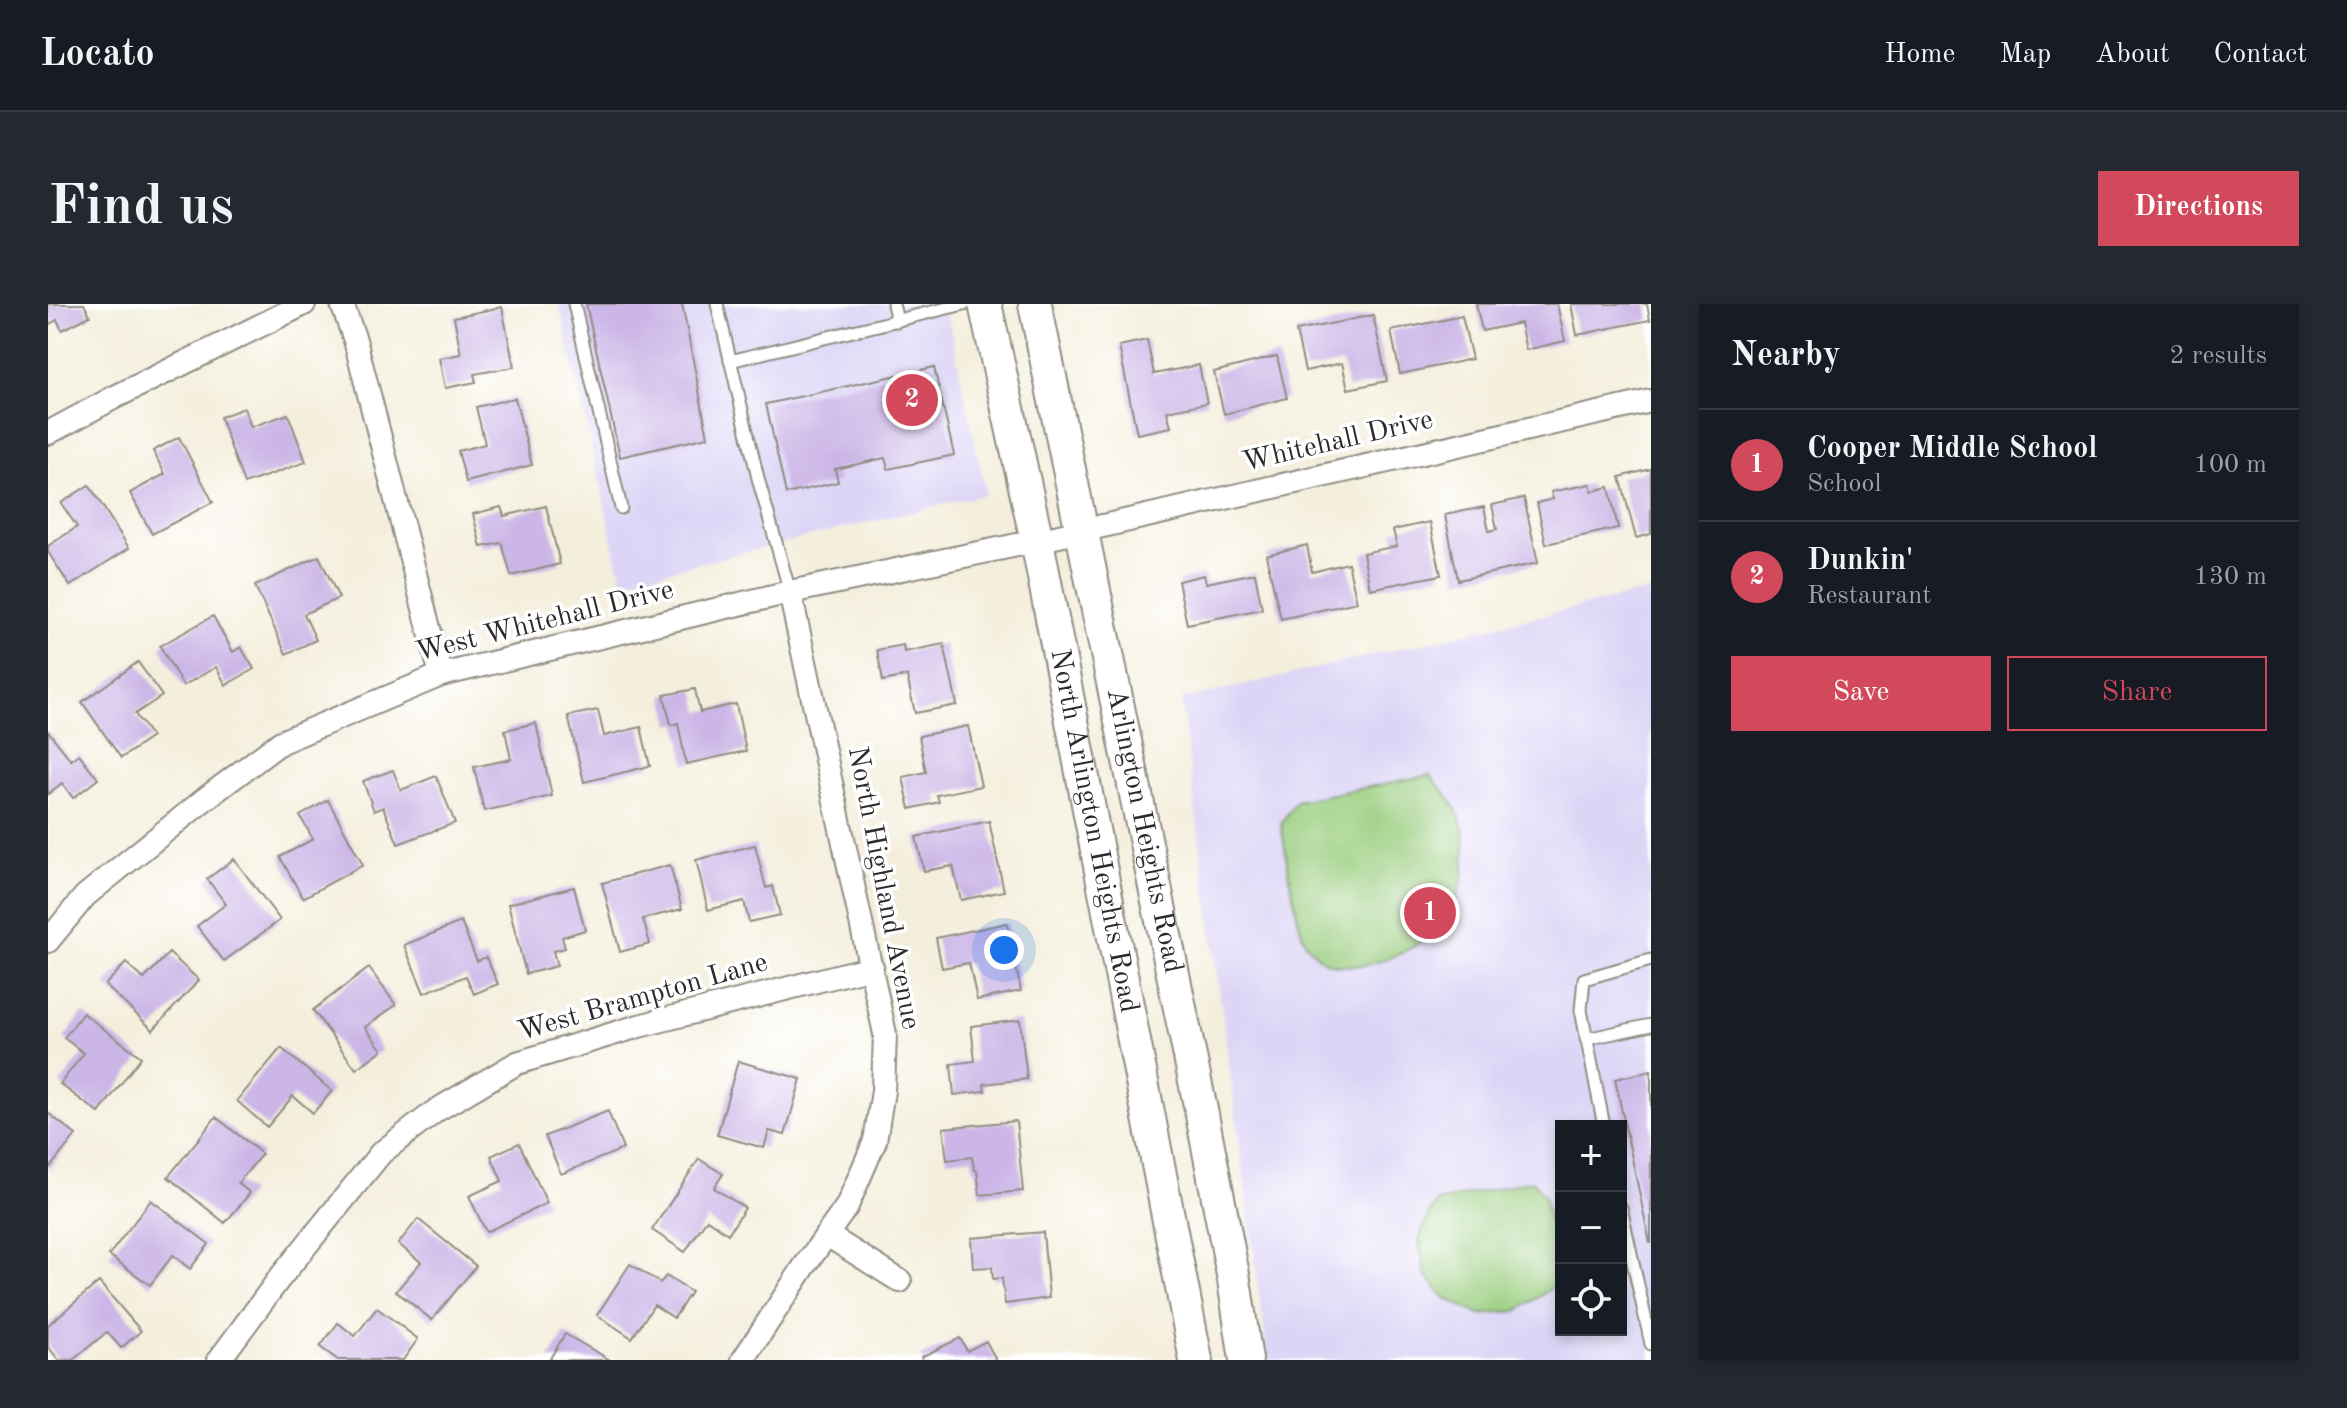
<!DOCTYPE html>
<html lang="en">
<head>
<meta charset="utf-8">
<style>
  :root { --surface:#171b24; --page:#242831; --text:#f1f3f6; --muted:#9ea1a6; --line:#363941; --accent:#d1495b }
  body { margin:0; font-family:"Old Standard TT",serif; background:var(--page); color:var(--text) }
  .controls { position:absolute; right:24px; bottom:24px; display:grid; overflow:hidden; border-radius:0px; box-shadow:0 4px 12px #0003 }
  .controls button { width:72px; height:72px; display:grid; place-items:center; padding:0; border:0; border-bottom:2px solid var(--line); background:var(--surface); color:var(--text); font:40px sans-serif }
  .you { position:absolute; left:956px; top:646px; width:28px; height:28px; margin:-20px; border:6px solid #fff; border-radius:50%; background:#1a73e8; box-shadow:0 0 0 12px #1a73e833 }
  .badge { display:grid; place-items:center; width:52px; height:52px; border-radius:50%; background:var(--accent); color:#fff; font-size:26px; font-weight:700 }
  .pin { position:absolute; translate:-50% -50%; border:4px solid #fff; box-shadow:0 2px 8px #0006 }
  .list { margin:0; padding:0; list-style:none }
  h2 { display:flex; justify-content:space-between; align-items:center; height:104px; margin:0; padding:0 32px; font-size:34px }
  h2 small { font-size:26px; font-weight:400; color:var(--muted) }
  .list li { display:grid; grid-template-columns:52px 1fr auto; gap:24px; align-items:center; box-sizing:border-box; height:112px; padding:0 32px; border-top:2px solid var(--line) }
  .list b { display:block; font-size:30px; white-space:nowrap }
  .list p { margin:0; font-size:26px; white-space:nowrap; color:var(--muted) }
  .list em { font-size:26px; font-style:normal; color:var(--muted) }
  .actions { display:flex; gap:16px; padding:24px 32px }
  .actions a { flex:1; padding:18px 0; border:2px solid var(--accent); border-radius:0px; text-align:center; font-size:28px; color:var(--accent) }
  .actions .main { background:var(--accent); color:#fff }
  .icon { flex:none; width:44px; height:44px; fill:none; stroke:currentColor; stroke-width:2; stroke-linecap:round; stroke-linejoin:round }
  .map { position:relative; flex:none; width:1603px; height:1056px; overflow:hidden; border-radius:0px }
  header { display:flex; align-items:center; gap:48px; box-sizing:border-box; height:112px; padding:0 40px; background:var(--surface); border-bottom:2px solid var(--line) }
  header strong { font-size:38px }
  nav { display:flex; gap:44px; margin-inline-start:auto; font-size:28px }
  .intro { display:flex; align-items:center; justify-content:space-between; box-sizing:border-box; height:192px; padding:0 48px }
  h1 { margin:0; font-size:56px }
  .button { padding:20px 36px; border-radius:0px; background:var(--accent); color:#fff; font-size:28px; font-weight:700 }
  main { display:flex; gap:48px; padding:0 48px }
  aside { flex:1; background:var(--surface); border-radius:0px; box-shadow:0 4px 12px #0003 }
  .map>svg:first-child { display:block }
</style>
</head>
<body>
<header>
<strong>Locato</strong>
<nav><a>Home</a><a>Map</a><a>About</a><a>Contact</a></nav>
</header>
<div class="intro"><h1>Find us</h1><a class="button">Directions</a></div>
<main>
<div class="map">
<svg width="1603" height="1056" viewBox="0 0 1603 1056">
  <rect width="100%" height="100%" fill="#fff"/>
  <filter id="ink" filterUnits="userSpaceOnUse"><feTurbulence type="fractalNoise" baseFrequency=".0125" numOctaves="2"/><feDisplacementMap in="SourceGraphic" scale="16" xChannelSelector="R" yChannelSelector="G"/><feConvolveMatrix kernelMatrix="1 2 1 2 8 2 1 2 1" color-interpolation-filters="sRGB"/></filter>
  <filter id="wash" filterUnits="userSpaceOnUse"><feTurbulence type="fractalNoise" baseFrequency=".006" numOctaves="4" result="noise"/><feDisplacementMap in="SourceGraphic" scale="32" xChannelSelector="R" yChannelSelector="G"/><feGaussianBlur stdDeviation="1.8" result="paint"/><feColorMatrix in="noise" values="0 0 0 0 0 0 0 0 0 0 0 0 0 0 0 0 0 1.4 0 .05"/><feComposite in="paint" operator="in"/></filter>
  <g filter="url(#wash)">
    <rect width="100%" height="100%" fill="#f4efdd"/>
    <!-- built -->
    <g fill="#ddd5f6" fill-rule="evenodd">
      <path d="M511,0H897L938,190L574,278Z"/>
      <path d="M1603,286V1056H1220L1133,396ZM1513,822H1573V1026H1513Z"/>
    </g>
    <!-- green -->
    <g fill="#99cd7e" stroke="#627c54" stroke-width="2">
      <path d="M1382,471C1390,481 1403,493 1408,505C1424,538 1418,587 1396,616C1375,646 1310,675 1275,656C1270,653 1262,644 1258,639C1250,629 1236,539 1233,519L1248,497Z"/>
      <path d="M1484,876L1496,891L1513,970L1501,986L1469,1007L1432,1011L1397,994L1377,971L1371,937L1380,911L1390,898Z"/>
    </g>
    <g id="blocks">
      <!-- building -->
      <g fill="#ccb6e7">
        <path d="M0,0H36L42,12L14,26L9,16L0,21Z"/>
        <path d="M538,0H634L660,133L572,153Z"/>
        <path d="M1428,0H1509L1517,37L1478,46L1472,19L1434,27Z"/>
        <path d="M1523,0H1599L1602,16L1529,31Z"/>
        <path d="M454,3L466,63L426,70L428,78L397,84L391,54L413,50L406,13Z"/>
        <path d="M1325,11L1339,77L1300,85L1294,59L1257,67L1248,27Z"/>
        <path d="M1414,12L1424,55L1352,70L1343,27Z"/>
        <path d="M1099,36L1106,70L1151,61L1159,99L1119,107L1123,123L1089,130L1071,42Z"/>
        <path d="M1229,52L1239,94L1176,110L1166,68Z"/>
        <path d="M886,63L906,151L840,165L837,154L787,165L790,178L738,190L718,100Z"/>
        <path d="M467,94L484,161L418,178L410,147L437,140L428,103Z"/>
        <path d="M196,104L203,123L240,110L258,158L196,180L172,113Z"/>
        <path d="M131,133L165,198L104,230L82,189L117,170L105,147Z"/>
        <path d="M1603,165V230L1588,234L1572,173Z"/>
        <path d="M1542,180L1544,187L1561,183L1570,224L1498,240L1489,199L1505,195L1503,188Z"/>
        <path d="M41,181L81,244L22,282L0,248V242L29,223L13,199Z"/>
        <path d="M1476,194L1490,259L1410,276L1397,211L1436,203L1441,227L1449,225L1444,201Z"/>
        <path d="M498,202L512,260L463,272L454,239L433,243L425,210L453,203L456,212Z"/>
        <path d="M1382,218L1393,271L1322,285L1315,249L1349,242L1345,226Z"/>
        <path d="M1259,241L1264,268L1300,259L1309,298L1233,315L1218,251Z"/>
        <path d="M271,252L291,294L256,310L268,336L238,350L207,282Z"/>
        <path d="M1207,269L1214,305L1139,320L1130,277L1156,271L1158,279Z"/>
        <path d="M165,312L185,348L193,343L206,365L178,381L168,363L135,382L112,342Z"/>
        <path d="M896,340L909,401L867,409L859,372L835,377L829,346L855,341L856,348Z"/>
        <path d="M90,358L114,392L87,410L104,433L73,454L34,398Z"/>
        <path d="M647,385L652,408L688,400L698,447L638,460L630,419L623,421L616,391Z"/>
        <path d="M550,406L556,432L593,423L602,462L536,478L520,412Z"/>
        <path d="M488,419L504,492L436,507L426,463L463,455L457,426Z"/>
        <path d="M920,422L933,482L889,491L891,498L862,505L855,473L878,468L871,432Z"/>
        <path d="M0,427L23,456L31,450L50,475L25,494L14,479L0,490Z"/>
        <path d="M345,466L353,486L388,472L407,519L350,540L335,503L326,507L315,477Z"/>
        <path d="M280,496L315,561L255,594L232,553L265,535L252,512Z"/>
        <path d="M941,517L956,587L913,596L905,562L876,567L868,533Z"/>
        <path d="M707,541L718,584L725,582L732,611L701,618L696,597L660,606L648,556Z"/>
        <path d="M186,555L232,616L176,657L149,622L178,600L159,575Z"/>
        <path d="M622,561L634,605L595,615L602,640L572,648L554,579Z"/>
        <path d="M526,583L537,626L514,633L517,644L505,647L509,662L478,670L460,600Z"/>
        <path d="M413,618L429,657L438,653L450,680L426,690L418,672L376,689L356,641Z"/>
        <path d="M959,619L973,687L929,696L921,659L894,664L888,634Z"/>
        <path d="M121,649L151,676L105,726L57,681L78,659L96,675Z"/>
        <path d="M321,664L348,701L317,723L334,746L308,765L265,706Z"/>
        <path d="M35,709L93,753L51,809L12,780L36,749L16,734Z"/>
        <path d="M972,716L979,775L936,780L937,787L906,791L903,760L927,757L923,722Z"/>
        <path d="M233,744L284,787L265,809L245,792L219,823L189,797Z"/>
        <path d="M690,757L753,775L737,831L721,827L716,844L669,831Z"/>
        <path d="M1603,767V939H1602L1567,775Z"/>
        <path d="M560,807L575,845L513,870L497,832Z"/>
        <path d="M0,809L28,831L0,866Z"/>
        <path d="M168,813L214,850L190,879L202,889L177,919L120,873Z"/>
        <path d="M968,817L975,887L932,891L929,867L926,865L924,853L899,856L895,824Z"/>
        <path d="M471,839L499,899L438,928L421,892L454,877L443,852Z"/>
        <path d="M651,855L675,870L666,884L697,904L680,930L659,915L637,948L604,926Z"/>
        <path d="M103,896L161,940L142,965L125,951L102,981L61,951Z"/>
        <path d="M370,915L428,962L384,1016L348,987L373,958L350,940Z"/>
        <path d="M995,928L1001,994L957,1000L954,974L945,975L944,963L925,964L923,934Z"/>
        <path d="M582,960L612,979L618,972L643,988L626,1014L606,1001L584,1034L549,1011Z"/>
        <path d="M51,978L93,1027L73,1044L59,1028L25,1056H11L0,1043V1021Z"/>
        <path d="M329,1004L370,1035L355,1056H290L272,1043L290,1019L307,1032Z"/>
        <path d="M517,1030L562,1056H501Z"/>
        <path d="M912,1034L919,1047L938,1037L948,1056H875L873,1053Z"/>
      </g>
    </g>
  </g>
  <g filter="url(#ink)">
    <use href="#blocks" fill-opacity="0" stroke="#908d84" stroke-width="2"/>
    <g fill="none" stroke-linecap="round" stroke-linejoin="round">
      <defs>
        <g id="service">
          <path d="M526,0L573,204"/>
          <path d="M669,0L711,178L742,288"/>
          <path d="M845,0L849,17"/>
          <path d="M682,57L916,0"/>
          <path d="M1538,735L1603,721"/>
          <path d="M1556,822L1533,706L1536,675L1603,656"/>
          <path d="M1573,904L1603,1040"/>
        </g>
        <g id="minor">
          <path d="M294,0L307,36L393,371"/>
          <path d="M0,129L67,93L256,0"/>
          <path d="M0,637L37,592L157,495L233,438L393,371L742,288L989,237L1603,97"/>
          <path d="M779,931L852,977"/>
          <path d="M171,1056L231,975L333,849L389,806L469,759L591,722L824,663"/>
          <path d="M695,1056L756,963L799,902L827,837L835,787L837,730L742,288"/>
        </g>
        <g id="secondary">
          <path id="s1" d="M937,0L989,237L1148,1056"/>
          <path id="s2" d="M987,0L1154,811L1186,976L1198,1056"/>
        </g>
      </defs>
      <!-- service casing -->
      <use href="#service" stroke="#908d84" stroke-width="15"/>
      <!-- minor casing -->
      <use href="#minor" stroke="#908d84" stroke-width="26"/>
      <!-- secondary casing -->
      <use href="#secondary" stroke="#908d84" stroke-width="36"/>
      <!-- service -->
      <use href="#service" stroke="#fff" stroke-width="11"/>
      <!-- minor -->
      <use href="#minor" stroke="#fff" stroke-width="22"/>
      <!-- secondary -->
      <use href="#secondary" stroke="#fff" stroke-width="32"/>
    </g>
  </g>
  <g text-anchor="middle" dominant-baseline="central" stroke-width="7" stroke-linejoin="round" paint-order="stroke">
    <!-- street labels -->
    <g font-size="28" fill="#2b2b2b" stroke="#fff">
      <text transform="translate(1290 138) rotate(-13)">Whitehall Drive</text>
      <text transform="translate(497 318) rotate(-14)">West Whitehall Drive</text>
      <text stroke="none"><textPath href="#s1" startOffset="538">North Arlington Heights Road</textPath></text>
      <text stroke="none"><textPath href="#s2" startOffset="538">Arlington Heights Road</textPath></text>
      <text transform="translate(835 584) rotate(79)">North Highland Avenue</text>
      <text transform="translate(595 694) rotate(-16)">West Brampton Lane</text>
    </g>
  </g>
</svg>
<div class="controls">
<button>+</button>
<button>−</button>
<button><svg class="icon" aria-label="locate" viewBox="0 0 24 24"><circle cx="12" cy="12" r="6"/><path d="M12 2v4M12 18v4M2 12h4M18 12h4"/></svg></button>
</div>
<div class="you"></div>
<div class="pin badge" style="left:1382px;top:609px">1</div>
<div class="pin badge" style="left:864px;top:96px">2</div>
</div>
<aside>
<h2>Nearby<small>2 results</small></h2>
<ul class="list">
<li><span class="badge">1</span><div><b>Cooper Middle School</b><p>School</p></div><em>100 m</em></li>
<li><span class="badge">2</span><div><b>Dunkin'</b><p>Restaurant</p></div><em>130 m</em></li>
</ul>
<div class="actions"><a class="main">Save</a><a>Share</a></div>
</aside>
</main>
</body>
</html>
